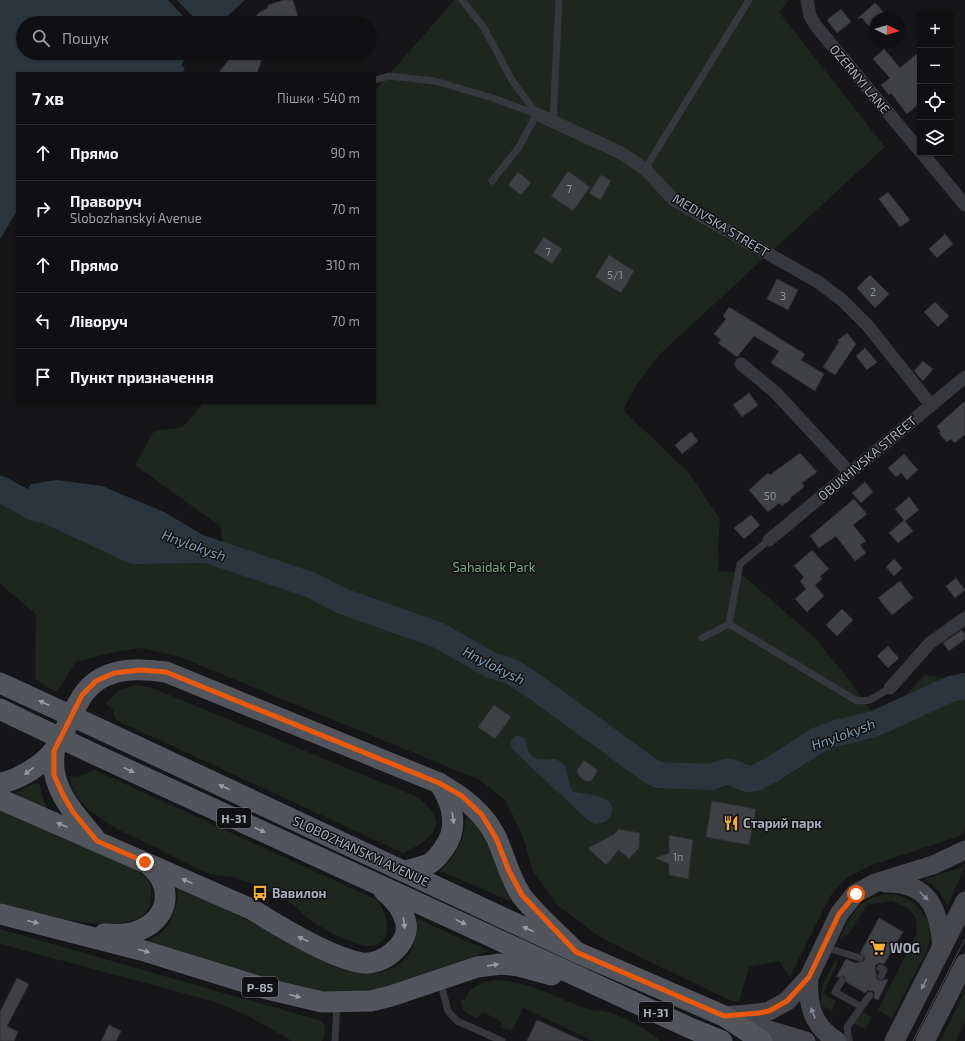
<!DOCTYPE html>
<html lang="uk">
<head>
<meta charset="utf-8">
<style>
  :root { --surface:#101012; --page:#1e1e20; --text:#f1f3f6; --muted:#9c9d9f; --line:#303032 }
  body { margin:0; font-family:"Exo 2",sans-serif; background:var(--page); color:var(--text) }
  .controls { position:absolute; right:12px; top:12px; display:grid; overflow:hidden; border-radius:0px; box-shadow:0 1px 3px #0004 }
  .controls button { width:36px; height:36px; display:grid; place-items:center; padding:0; border:0; border-bottom:1px solid var(--line); background:var(--surface); color:var(--text); font:20px sans-serif }
  .compass { position:absolute; left:869px; top:12px; width:36px; height:36px; border-radius:50%; background:var(--surface); box-shadow:0 1px 3px #0004; rotate:94deg }
  .stop { position:absolute; width:12px; height:12px; margin:-9px; border:3px solid #ea580c; border-radius:50%; background:#fff }
  .stop.end { background:#ea580c; border-color:#fff; box-shadow:0 1px 4px #0008 }
  .list { margin:0; padding:0; list-style:none }
  h2 { display:flex; justify-content:space-between; align-items:center; height:52px; margin:0; padding:0 16px; font-size:17px }
  h2 small { font-size:13px; font-weight:400; color:var(--muted) }
  .list li { display:grid; grid-template-columns:26px 1fr auto; gap:12px; align-items:center; box-sizing:border-box; height:56px; padding:0 16px; border-top:1px solid var(--line) }
  .list b { display:block; font-size:15px; white-space:nowrap }
  .list p { margin:0; font-size:13px; white-space:nowrap; color:var(--muted) }
  .list em { font-size:13px; font-style:normal; color:var(--muted) }
  .icon { flex:none; width:22px; height:22px; fill:none; stroke:currentColor; stroke-width:2; stroke-linecap:round; stroke-linejoin:round }
  .map { position:relative; flex:none; width:965px; height:1041px; overflow:hidden }
  .search { position:absolute; background:var(--surface); box-shadow:0 1px 3px #0004; left:16px; top:16px; width:360px; height:44px; display:flex; align-items:center; gap:10px; box-sizing:border-box; padding:0 14px; border-radius:22px; color:var(--muted); font-size:15px }
  .panel { position:absolute; background:var(--surface); box-shadow:0 1px 3px #0004; left:16px; top:72px; width:360px; height:332px; border-radius:0px }
  .map>svg:first-child { display:block }
</style>
</head>
<body>
<div class="map">
<svg width="965" height="1041" viewBox="0 0 965 1041">
  <rect width="100%" height="100%" fill="#161618"/>
  <!-- green -->
  <g fill="#1e261f">
    <path d="M454,0H789L779,12L885,147L661,353L637,384L623,410L689,473L720,519L718,548L719,571L740,573L815,638L849,680L875,716L895,707L924,675L951,679L965,677V829L960,836L872,865L847,877L831,895L790,977L779,961L749,967L739,1002L729,1000L601,938L556,904L533,871L522,834L506,801L480,780L177,656L141,648L115,652L75,662L64,682L55,692L35,679L36,614L0,584V499L34,519L81,540L225,556L220,526L135,465L154,431L183,427L203,403H375V91Z"/>
    <path d="M135,685L150,687L417,797C452,822 434,839 403,853L116,720L112,708L105,704L117,692Z"/>
    <path d="M95,770L377,900C387,913 397,942 371,946C357,948 322,928 310,920C302,914 296,905 287,901C272,893 256,885 240,879C230,875 218,877 207,873C192,866 176,858 161,850C134,837 67,811 71,775L77,777Z"/>
    <path d="M36,783L40,784L42,796L46,806L45,809L15,795L17,792Z"/>
    <path d="M0,805C38,822 76,838 113,858C124,864 137,869 146,878C152,883 152,897 150,904C140,945 27,911 0,903Z"/>
    <path d="M469,814C488,831 502,875 511,899L510,901L440,871C456,853 464,844 465,820Z"/>
    <path d="M965,866L948,905L938,890L925,879Z"/>
    <path d="M178,884L342,969C383,982 421,966 416,918L489,951L397,984L374,991L346,994L305,990L147,942C173,928 177,913 178,884Z"/>
    <path d="M894,894C918,899 936,922 928,947C926,954 921,962 917,969C909,985 900,1002 892,1018L878,1010L917,933L916,918L909,909L892,901L867,905L849,934L840,938C856,909 858,896 894,894Z"/>
    <path d="M0,929L322,1021C327,1027 325,1034 322,1041H292L252,1018L216,1002L0,944Z"/>
    <path d="M836,959L838,962L823,994L836,1001L832,1011L821,1005L822,986Z"/>
    <path d="M495,980C527,981 551,995 579,1006C591,1011 604,1010 615,1014C631,1020 648,1030 660,1041H593L523,1008L513,1028L510,1030L500,1027L502,1022L483,1012L476,1018C466,1013 461,1011 461,999L465,1000C471,985 481,984 495,980Z"/>
    <path d="M965,992V1021L956,1041H940Z"/>
    <path d="M862,1012L872,1017L866,1029L854,1024Z"/>
  </g>
  <!-- water -->
  <g fill="#2c353c">
    <path d="M0,0H245L220,23H23V53H189L181,65L185,69L182,73H17V211L0,239Z"/>
    <path d="M56,480L102,486L164,512L215,542L225,556L204,563L131,564L34,519L17,508L31,484Z"/>
    <path d="M517,735L524,738C526,741 527,745 528,750C533,763 545,759 556,759L565,765L570,786L574,792C584,794 620,795 611,815C608,822 601,824 595,824L589,821L513,750L510,742Z"/>
  </g>
  <!-- pier -->
  <path fill="#161618" d="M168,0H177L199,23H190Z"/>
  <g fill="none" stroke-linecap="round" stroke-linejoin="round">
    <!-- river -->
    <g stroke="#2c353c" stroke-width="26">
      <path d="M0,489L37,509L54,511"/>
      <path d="M192,545L311,585L342,601L438,635L491,665L512,672L534,686L652,772L659,775L711,777L725,772H731L747,779L756,778L771,770L818,740L837,733L874,724L951,689L965,686"/>
    </g>
  </g>
  <!-- building -->
  <g fill="#404145" stroke="#303034">
    <path d="M284,0H293L300,23H249L260,12L268,8V5Z"/>
    <path d="M875,3L889,18H875V33L862,18H858Z"/>
    <path d="M841,9L851,22L837,33L827,20Z"/>
    <path d="M884,49L900,68L920,51V103L907,114L891,93L889,95L881,85L890,78L873,59Z"/>
    <path d="M235,53H264L257,73H218Z"/>
    <path d="M568,171L590,187L573,211L551,196Z"/>
    <path d="M518,172L531,183L521,195L508,185Z"/>
    <path d="M601,175L611,181L600,200L589,193Z"/>
    <path d="M888,192L910,220L900,227L879,199Z"/>
    <path d="M945,234L953,244L937,258L929,249Z"/>
    <path d="M544,237L562,249L552,264L534,252Z"/>
    <path d="M609,255L634,271L621,293L595,277Z"/>
    <path d="M870,275L889,294L875,308L857,288Z"/>
    <path d="M777,279L798,290L788,310L767,299Z"/>
    <path d="M935,302L949,316L938,327L924,312Z"/>
    <path d="M729,307L805,354L801,360L824,374L815,391L771,363L779,351L754,336L737,357L718,343L721,340L714,334L726,319L723,316Z"/>
    <path d="M847,333L856,344L835,375L823,367L839,342L838,340Z"/>
    <path d="M865,348L877,362L867,370L856,356Z"/>
    <path d="M923,361L933,369L923,381L914,371Z"/>
    <path d="M749,393L758,405L742,417L733,405Z"/>
    <path d="M965,401V434L955,443L951,439L947,442L939,433L941,432L937,426Z"/>
    <path d="M691,432L698,441L682,454L675,445Z"/>
    <path d="M800,453L817,472L802,483L804,487L790,498L791,499L782,506L779,503L768,512L749,490L768,473L770,475Z"/>
    <path d="M904,454L918,470L907,480L901,473L896,477L888,468Z"/>
    <path d="M865,482L873,492L861,503L852,493Z"/>
    <path d="M909,497L919,510L905,521L913,531L898,543L889,533L904,520L895,509Z"/>
    <path d="M854,499L867,514L853,525L866,541L860,545L866,553L855,561L836,536L819,548L810,536Z"/>
    <path d="M751,515L760,525L744,539L734,528Z"/>
    <path d="M812,550L829,569L820,576L822,579L815,585L824,596L807,612L795,599L806,589L800,581L804,577L794,566Z"/>
    <path d="M894,559L902,568L894,576L886,567Z"/>
    <path d="M956,578L965,590L955,598L946,586Z"/>
    <path d="M900,581L913,598L892,615L878,598Z"/>
    <path d="M842,609L853,620L837,636L826,625Z"/>
    <path d="M962,630L965,635V639L949,651L943,643Z"/>
    <path d="M888,646L899,658L888,668L877,656Z"/>
    <path d="M494,705L511,717L495,739L478,727Z"/>
    <path d="M584,760L598,771L591,781H585L579,776L577,770Z"/>
    <path d="M712,801L756,809L749,845L706,837Z"/>
    <path d="M619,829L640,833L639,848L629,859L619,850L606,865L588,848L613,835Z"/>
    <path d="M669,835L693,840L688,879L669,875V864L655,858L669,853Z"/>
    <path d="M879,918L903,932L884,964L879,963L875,966L877,979L881,981L885,979L888,980L878,1000L874,998L875,993L873,991L868,990L865,993L846,982V978L844,976L836,977L846,959L855,963L864,961L865,957L860,953Z"/>
    <path d="M17,978L29,984L7,1026L18,1032L14,1041H0V1012Z"/>
    <path d="M537,1020L583,1041H527Z"/>
    <path d="M109,1025L121,1031L116,1041H101Z"/>
  </g>
  <g fill="none" stroke-linecap="round" stroke-linejoin="round">
    <!-- service -->
    <g stroke="#37383d" stroke-width="7">
      <path d="M462,0L484,28L513,82L537,114"/>
      <path d="M375,80L389,76L435,81L493,98L537,114"/>
      <path d="M553,121L559,0"/>
      <path d="M645,169L749,0"/>
      <path d="M492,181L519,147L537,114"/>
      <path d="M729,624L857,701L870,700L890,688"/>
      <path d="M702,638L729,624L740,564L769,540"/>
      <path d="M824,947L860,958"/>
      <path d="M880,968L884,970L881,976"/>
      <path d="M842,980L835,992L860,1006"/>
      <path d="M440,981L448,1011L457,1021L502,1041"/>
      <path d="M335,1040L337,1003"/>
      <path d="M849,1041L847,1027L870,995"/>
    </g>
    <!-- minor -->
    <g stroke="#37383d" stroke-width="13">
      <path d="M807,0L810,16L816,26L920,151"/>
      <path d="M537,114L621,153L645,169L674,200L818,282L842,300L868,326L931,405"/>
      <path d="M922,153L965,205"/>
      <path d="M741,364L775,392L850,473"/>
      <path d="M769,540L965,377"/>
      <path d="M890,688L930,643L965,618"/>
    </g>
    <!-- secondary -->
    <g stroke="#45474d" stroke-width="19">
      <path d="M885,883C930,882 939,910 942,948"/>
      <path d="M809,977C807,1003 812,1026 837,1041"/>
      <path d="M724,1016L759,1013L769,1011L787,1001L809,977L839,914L855,894L875,883L933,865L965,850"/>
      <path d="M735,1020L806,1041"/>
      <path d="M894,1041L965,901"/>
      <path d="M925,1041L965,963"/>
    </g>
    <!-- primary -->
    <g stroke="#53555c" stroke-width="21">
      <path d="M0,683L24,694"/>
      <path d="M0,709L14,716"/>
      <path d="M104,731L576,952L724,1016L762,1041"/>
      <path d="M54,751C54,758 53,768 55,775C60,799 79,819 94,837"/>
      <path d="M94,754L690,1028L722,1041"/>
      <path d="M0,783C17,781 44,764 54,750C73,722 76,683 114,673C131,668 149,670 166,672L439,783C463,797 485,813 497,839C505,858 510,878 521,895C533,912 561,936 576,952"/>
      <path d="M0,799L253,910C280,927 331,958 362,963C382,966 410,944 406,923C403,909 394,899 384,891"/>
      <path d="M406,871C413,869 422,867 429,864C434,861 439,855 442,851C460,829 453,804 439,783"/>
      <path d="M0,914L141,950L267,989L322,1002L371,1001L391,996L477,967L501,964L519,966L552,975"/>
      <path d="M104,934C116,935 129,935 140,930C171,917 173,884 148,864"/>
    </g>
    <!-- tram -->
    <g stroke="#4a4c52" stroke-width="1">
      <path d="M905,1041L965,923"/>
      <path d="M913,1041L965,939"/>
    </g>
    <!-- primary-bridge -->
    <g stroke="#53555c" stroke-width="21">
      <path d="M24,694L104,731"/>
      <path d="M14,716L94,754"/>
    </g>
  </g>
  <!-- one-way arrows -->
  <defs><path id="oneway-solid" d="M-6-.8H1V-3.2L6.5 0L1 3.2V.8H-6Z"/></defs>
  <g fill="#979ba6">
    <use href="#oneway-solid" transform="translate(44 703) rotate(-155)"/>
    <use href="#oneway-solid" transform="translate(129 770) rotate(25)"/>
    <use href="#oneway-solid" transform="translate(29 771) rotate(142)"/>
    <use href="#oneway-solid" transform="translate(224 787) rotate(-155)"/>
    <use href="#oneway-solid" transform="translate(453 818) rotate(82)"/>
    <use href="#oneway-solid" transform="translate(62 825) rotate(-157)"/>
    <use href="#oneway-solid" transform="translate(260 830) rotate(25)"/>
    <use href="#oneway-solid" transform="translate(187 881) rotate(-156)"/>
    <use href="#oneway-solid" transform="translate(33 922) rotate(14)"/>
    <use href="#oneway-solid" transform="translate(461 922) rotate(25)"/>
    <use href="#oneway-solid" transform="translate(404 923) rotate(83)"/>
    <use href="#oneway-solid" transform="translate(528 929) rotate(-155)"/>
    <use href="#oneway-solid" transform="translate(303 939) rotate(-154)"/>
    <use href="#oneway-solid" transform="translate(144 951) rotate(16)"/>
    <use href="#oneway-solid" transform="translate(493 965) rotate(-8)"/>
    <use href="#oneway-solid" transform="translate(295 996) rotate(14)"/>
  </g>
  <g fill="#858993">
    <use href="#oneway-solid" transform="translate(924 896) rotate(45)"/>
    <use href="#oneway-solid" transform="translate(924 984) rotate(117)"/>
    <use href="#oneway-solid" transform="translate(813 1013) rotate(-111)"/>
  </g>
  <g fill="none" stroke-linecap="round" stroke-linejoin="round">
    <!-- route -->
    <path stroke="#ea580c" stroke-width="5" d="M145,862L97,841L73,812L63,795L54,775V751L82,695L96,681L114,673L140,670L166,672L439,783L462,796L482,815L496,838L509,871L522,895L576,952L724,1016L759,1013L769,1011L787,1001L809,977L839,914L856,894"/>
  </g>
  <!-- icons -->
  <defs>
    <symbol id="restaurant-bare" viewBox="-9 -9 18 18"><path d="M-5-6h1v4h1v-4h1v4h1v-4h1v5L-1.5 .5V6h-2V.5L-5-1ZM5-6V6H3V1.5H1.5Q1.5-4 5-6Z" fill="#f2b134" stroke="#111113" stroke-width="2.5" paint-order="stroke"/></symbol>
    <symbol id="bus-bare" viewBox="-9 -9 18 18"><path d="M-5-6H5V4H4V6H2V4H-2V6H-4V4H-5ZM-3.5-4V0h7V-4ZM-3.5 1.2v1.5H-2V1.2ZM2 1.2v1.5H3.5V1.2Z" fill="#f2b134" stroke="#111113" stroke-width="2.5" paint-order="stroke"/></symbol>
    <symbol id="supermarket-bare" viewBox="-9 -9 18 18"><path d="M-6-5.5h2.5l.6 2H6L4.5 2H-2.5L-4.4-4H-6ZM-1.5 3.2a1.3 1.3 0 1 0 .1 0ZM3 3.2a1.3 1.3 0 1 0 .1 0Z" fill="#f2b134" stroke="#111113" stroke-width="2.5" paint-order="stroke"/></symbol>
  </defs>
  <g fill-rule="evenodd">
    <use href="#restaurant-bare" x="720" y="812" width="22" height="22"/>
    <use href="#bus-bare" x="249" y="882" width="22" height="22"/>
    <use href="#supermarket-bare" x="867" y="937" width="22" height="22"/>
  </g>
  <g text-anchor="middle" dominant-baseline="central" stroke-width="3" stroke-linejoin="round" paint-order="stroke">
    <!-- number labels -->
    <g font-size="11" fill="#8e929b">
      <text x="569" y="188">7</text>
      <text x="548" y="251">7</text>
      <text x="615" y="274">5/1</text>
      <text x="873" y="291">2</text>
      <text x="783" y="295">3</text>
      <text x="770" y="495">50</text>
      <text x="678" y="856">1п</text>
    </g>
    <!-- shield labels -->
    <g fill="#111113" stroke="#7b7e86" stroke-width="1">
      <rect x="217" y="808" width="34" height="20" rx="3"/>
      <rect x="242" y="977" width="36" height="20" rx="3"/>
      <rect x="639" y="1002" width="34" height="20" rx="3"/>
    </g>
    <g font-size="12" font-weight="bold" fill="#a8adb8">
      <text x="234" y="818">Н-31</text>
      <text x="260" y="987">Р-85</text>
      <text x="656" y="1012">Н-31</text>
    </g>
    <!-- street labels -->
    <g font-size="13" fill="#a8adb8" stroke="#111113">
      <text transform="translate(860 79) rotate(50)">OZERNYI LANE</text>
      <text transform="translate(721 225) rotate(31)">MEDIVSKA STREET</text>
      <text transform="translate(867 458) rotate(-40)">OBUKHIVSKA STREET</text>
      <text transform="translate(361 851) rotate(25)">SLOBOZHANSKYI AVENUE</text>
    </g>
    <!-- park labels -->
    <g font-size="13" fill="#7fa381" stroke="#111113">
      <text x="494" y="567">Sahaidak Park</text>
    </g>
    <!-- poi labels -->
    <g font-size="13" font-weight="bold" fill="#a8adb8" stroke="#111113" text-anchor="start">
      <text x="743" y="823">Старий парк</text>
      <text x="272" y="893">Вавилон</text>
      <text x="890" y="948">WOG</text>
    </g>
    <!-- water labels -->
    <g font-size="14" font-style="italic" fill="#7f9bb3" stroke="#111113">
      <text transform="translate(194 545) rotate(20)">Hnylokysh</text>
      <text transform="translate(494 665) rotate(27)">Hnylokysh</text>
      <text transform="translate(843 734) rotate(-20)">Hnylokysh</text>
    </g>
  </g>
</svg>
<div class="controls">
<button>+</button>
<button>−</button>
<button><svg class="icon" aria-label="locate" viewBox="0 0 24 24"><circle cx="12" cy="12" r="6"/><path d="M12 2v4M12 18v4M2 12h4M18 12h4"/></svg></button>
<button><svg class="icon" aria-label="layers" viewBox="0 0 24 24"><path d="M12 4l9 5-9 5-9-5zM3 14l9 5 9-5"/></svg></button>
</div>
<svg class="compass" viewBox="-18 -18 36 36"><path d="M0-13l5 13h-10z" fill="#e53935"/><path d="M0 13l5-13h-10z" fill="#9c9d9f"/></svg>
<div class="stop" style="left:856px;top:894px"></div>
<div class="stop end" style="left:145px;top:862px"></div>
<div class="search"><svg class="icon" aria-label="search" viewBox="0 0 24 24"><circle cx="10" cy="10" r="6"/><path d="M15 15l6 6"/></svg>Пошук</div>
<section class="panel">
<h2>7 хв<small>Пішки · 540 m</small></h2>
<ul class="list">
<li><svg class="icon" aria-label="ahead" viewBox="0 0 24 24"><path d="M12 20V5M6 11l6-6 6 6"/></svg><div><b>Прямо</b></div><em>90 m</em></li>
<li><svg class="icon" aria-label="right" viewBox="0 0 24 24"><path d="M7 20v-9h11M14 6l5 5-5 5"/></svg><div><b>Праворуч</b><p>Slobozhanskyi Avenue</p></div><em>70 m</em></li>
<li><svg class="icon" aria-label="ahead" viewBox="0 0 24 24"><path d="M12 20V5M6 11l6-6 6 6"/></svg><div><b>Прямо</b></div><em>310 m</em></li>
<li><svg class="icon" aria-label="left" viewBox="0 0 24 24"><path d="M17 20v-9H6M10 6l-5 5 5 5"/></svg><div><b>Ліворуч</b></div><em>70 m</em></li>
<li><svg class="icon" aria-label="arrive" viewBox="0 0 24 24"><path d="M6 21V4h12l-3 4 3 4H6"/></svg><div><b>Пункт призначення</b></div></li>
</ul>
</section>
</div>
</body>
</html>
